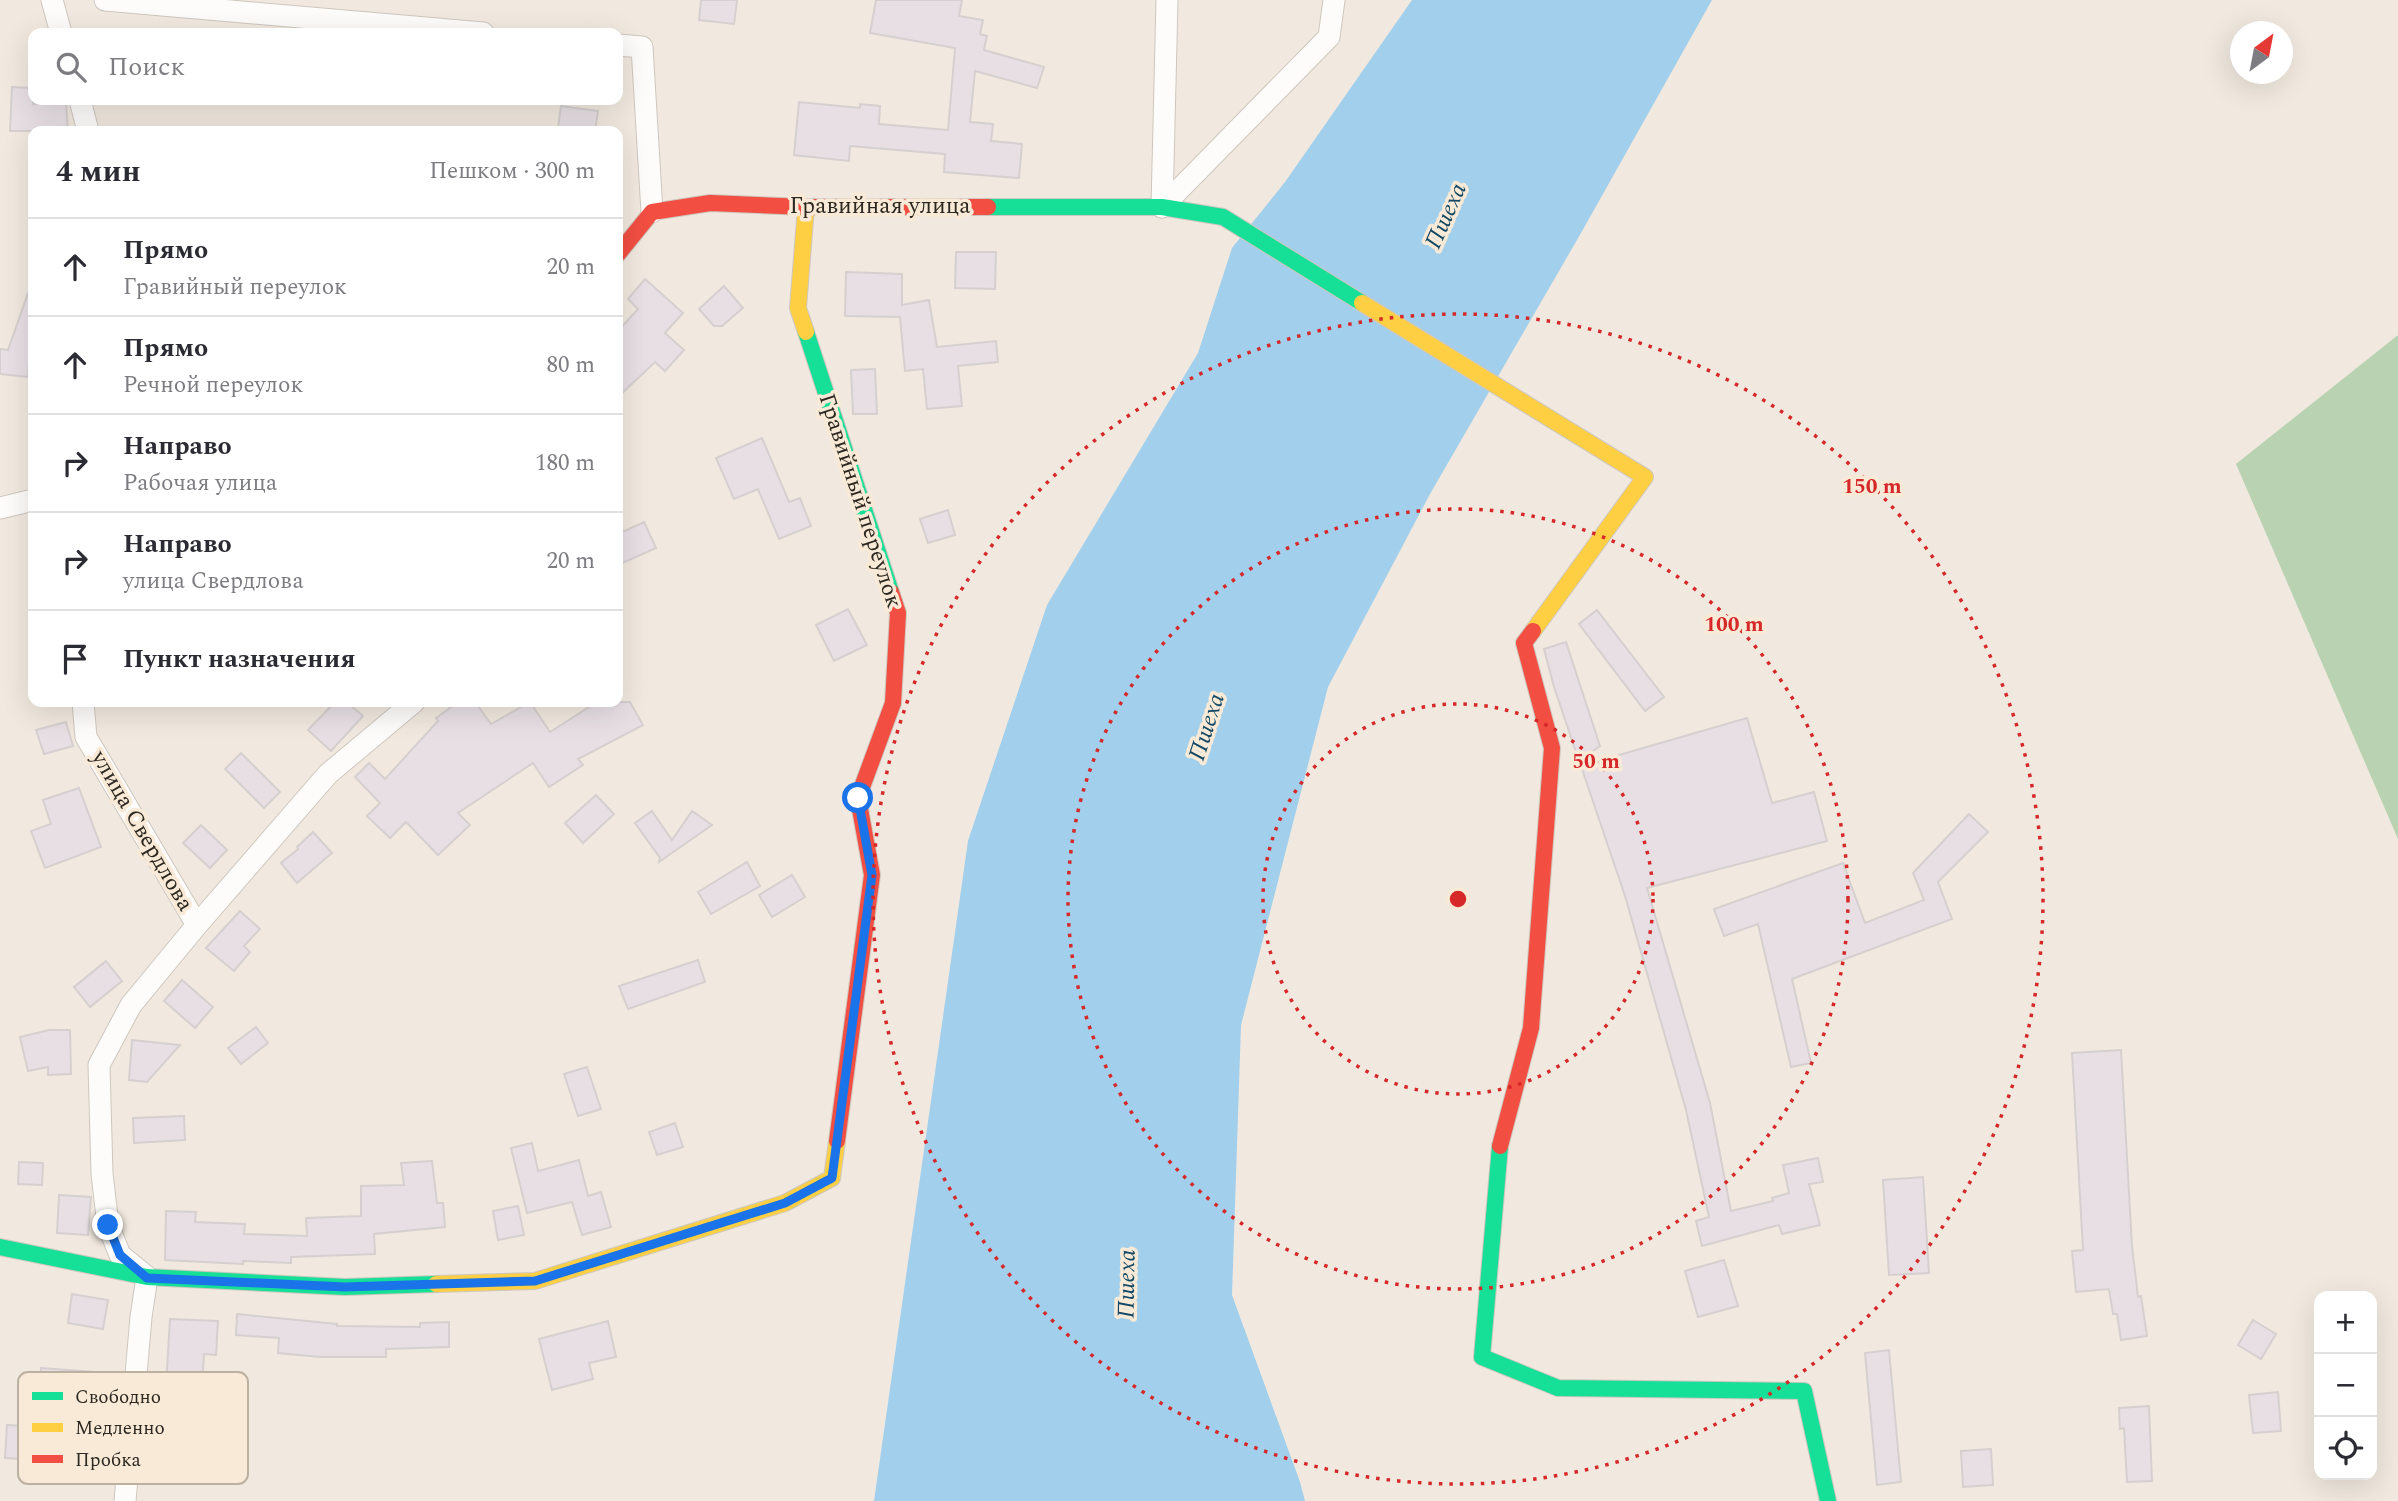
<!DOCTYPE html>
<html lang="ru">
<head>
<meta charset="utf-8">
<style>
  :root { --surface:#fff; --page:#f2f2f3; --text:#2b2b33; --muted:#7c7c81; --line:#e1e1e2 }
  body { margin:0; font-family:Spectral,serif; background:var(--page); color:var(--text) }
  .controls { position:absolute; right:21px; bottom:21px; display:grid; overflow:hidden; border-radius:14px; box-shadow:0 7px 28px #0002 }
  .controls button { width:63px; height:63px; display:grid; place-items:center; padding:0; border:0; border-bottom:2px solid var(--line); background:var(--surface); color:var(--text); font:35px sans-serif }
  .compass { position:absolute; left:2230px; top:21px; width:63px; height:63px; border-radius:50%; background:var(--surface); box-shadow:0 7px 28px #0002; rotate:32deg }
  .stop { position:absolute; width:21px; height:21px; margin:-16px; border:5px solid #1a73e8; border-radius:50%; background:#fff }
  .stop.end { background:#1a73e8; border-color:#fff; box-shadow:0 2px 7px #0008 }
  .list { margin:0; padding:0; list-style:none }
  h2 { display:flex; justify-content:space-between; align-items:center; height:91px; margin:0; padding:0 28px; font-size:30px }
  h2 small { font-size:23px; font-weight:400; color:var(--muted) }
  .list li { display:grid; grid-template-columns:46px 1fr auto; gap:21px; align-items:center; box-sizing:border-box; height:98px; padding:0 28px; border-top:2px solid var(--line) }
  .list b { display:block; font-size:26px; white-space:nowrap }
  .list p { margin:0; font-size:23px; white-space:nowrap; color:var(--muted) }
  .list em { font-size:23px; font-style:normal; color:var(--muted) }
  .icon { flex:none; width:38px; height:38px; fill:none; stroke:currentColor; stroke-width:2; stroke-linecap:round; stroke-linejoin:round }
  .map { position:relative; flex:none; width:2398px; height:1501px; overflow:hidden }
  .search { position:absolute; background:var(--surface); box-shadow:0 7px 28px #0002; left:28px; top:28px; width:595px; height:77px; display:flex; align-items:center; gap:18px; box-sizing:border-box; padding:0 24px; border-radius:14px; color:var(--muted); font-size:26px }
  .panel { position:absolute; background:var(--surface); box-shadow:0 7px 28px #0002; left:28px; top:126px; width:595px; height:581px; border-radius:14px }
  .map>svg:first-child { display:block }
</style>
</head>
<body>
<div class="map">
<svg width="2398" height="1501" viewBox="0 0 2398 1501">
  <rect width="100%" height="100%" fill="#f1e9df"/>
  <!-- forest -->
  <path fill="#b9d2b1" d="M2398,335V839L2236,464Z"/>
  <!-- water -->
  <path fill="#a2cfeb" d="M1412,0H1712L1581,233L1430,494L1328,687L1241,1025L1232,1295L1300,1482L1305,1501H874L968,841L1047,605L1198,353L1232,248L1285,182Z"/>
  <!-- building -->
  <g fill="#e7dfe4" stroke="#d5d0cf" stroke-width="2">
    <path d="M701,0H737L734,24L699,20Z"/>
    <path d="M876,0H962L959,16L983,20L980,34L987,36L984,50L1044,67L1037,88L975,71L970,122L993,124L991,141L1022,144L1019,178L944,172L945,154L850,146L849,161L794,155L799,102L860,108V104L880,106L879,124L948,130L955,48L870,33Z"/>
    <path d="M12,87L33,88V104L66,102L68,131H10Z"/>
    <path d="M561,106L598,111L595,131L558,128Z"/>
    <path d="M956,252H996L995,289L955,288Z"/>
    <path d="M846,272L902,274V305L929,300L937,347L996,341L998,362L958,366L962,406L927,409L923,369L905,371L900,317L845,316Z"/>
    <path d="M645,279L683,313L665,333L684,350L665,371L655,362L618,397V331L638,309L628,299Z"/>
    <path d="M724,286L743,308L722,326H714L699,309Z"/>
    <path d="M28,293L33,294L28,377L0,374V349L8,350Z"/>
    <path d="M875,369L877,414H853L851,370Z"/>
    <path d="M762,438L789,502L800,498L811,526L779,539L758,489L734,499L716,458Z"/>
    <path d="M948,510L955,535L928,543L920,519Z"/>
    <path d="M644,522L656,548L618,565V534Z"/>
    <path d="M848,609L867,645L834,661L816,625Z"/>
    <path d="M1597,610L1664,697L1645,711L1579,624Z"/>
    <path d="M1566,642L1600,746L1579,761L1554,687L1544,649Z"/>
    <path d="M335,702H347L363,716L331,751L308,730Z"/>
    <path d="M458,702H475L491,724L530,702L550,732L597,702H630L643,725L578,759L583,765L549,787L533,763L458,813L470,825L438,855L406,822L390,838L367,816L380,803L355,777L369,763L385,779L438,721L436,718Z"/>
    <path d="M1747,718L1772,803L1814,792L1827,841L1647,888L1710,1103L1731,1211L1773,1201L1772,1198L1789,1193L1783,1165L1818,1158L1823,1182L1809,1184L1820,1225L1782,1234L1779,1225L1702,1246L1696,1221L1709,1217L1686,1110L1625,896L1581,766Z"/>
    <path d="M66,722L73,746L44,754L36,730Z"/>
    <path d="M241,753L280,792L264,808L225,769Z"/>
    <path d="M79,788L101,847L45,868L31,831L51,824L43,800Z"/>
    <path d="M596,795L614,814L583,843L565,823Z"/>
    <path d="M652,811L672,840L692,811L712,825L659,862L660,858L635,823Z"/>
    <path d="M1969,814L1988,832L1938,882L1952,919L1792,979L1811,1063L1791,1067L1758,924L1724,936L1714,909L1843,863L1865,923L1924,900L1913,873Z"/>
    <path d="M201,825L227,850L210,868L183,843Z"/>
    <path d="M313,832L332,853L297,883L281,863L298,849L297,847Z"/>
    <path d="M747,862L760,886L711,914L698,892Z"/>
    <path d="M792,875L805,897L772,917L759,895Z"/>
    <path d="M240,911L260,929L244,946L250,952L234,971L206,948Z"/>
    <path d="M698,960L705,982L628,1009L619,986Z"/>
    <path d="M106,961L122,981L90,1007L74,987Z"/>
    <path d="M182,980L213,1007L195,1028L164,1001Z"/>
    <path d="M256,1027L268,1043L241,1064L228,1048Z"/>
    <path d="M49,1030H70L71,1074L48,1075V1067L28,1071L20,1037Z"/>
    <path d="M132,1040L180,1045L147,1082L129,1080Z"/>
    <path d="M2121,1050L2132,1246L2138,1297L2141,1296L2147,1336L2121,1340L2117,1314H2113L2109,1289L2076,1292L2072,1251L2083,1250L2072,1053Z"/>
    <path d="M587,1067L601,1109L578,1116L564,1074Z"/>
    <path d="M184,1116L185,1140L134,1143L133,1118Z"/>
    <path d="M675,1123L683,1147L657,1155L649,1132Z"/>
    <path d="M532,1143L538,1171L579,1160L588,1196L601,1192L611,1227L582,1235L572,1202L527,1213L511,1148Z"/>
    <path d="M432,1161L437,1203H443L445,1227L374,1234L375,1254L291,1257V1263L243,1261V1264L165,1260L166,1211L196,1212L195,1222L245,1224L244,1234L307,1236L306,1218L361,1216V1186L404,1185L401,1163Z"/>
    <path d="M19,1162L43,1163L42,1185L18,1184Z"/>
    <path d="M1923,1177L1929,1273L1889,1275L1883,1180Z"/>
    <path d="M59,1195L91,1197L88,1235L57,1233Z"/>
    <path d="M518,1206L524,1235L498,1240L493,1211Z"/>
    <path d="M1724,1260L1738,1306L1698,1317L1685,1271Z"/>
    <path d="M72,1294L108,1300L103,1329L68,1323Z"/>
    <path d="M237,1314L337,1324V1326L420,1327V1323L449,1322V1347L386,1349V1357H320L278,1353L279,1338L236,1335Z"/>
    <path d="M170,1319L218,1321L216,1355L204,1354L201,1405L165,1403Z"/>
    <path d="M2253,1320L2276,1334L2261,1359L2238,1345Z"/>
    <path d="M608,1321L616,1357L589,1363L593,1379L552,1390L539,1339Z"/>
    <path d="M1889,1350L1901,1482L1877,1485L1865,1353Z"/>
    <path d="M41,1368L94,1372L88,1421L38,1415Z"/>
    <path d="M2278,1392L2281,1431L2253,1433L2249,1395Z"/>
    <path d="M2149,1406L2152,1481L2127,1482L2124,1428L2120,1429L2119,1408Z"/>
    <path d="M7,1425L42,1427L41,1460L5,1458Z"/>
    <path d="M1991,1449L1993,1485L1963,1487L1961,1451Z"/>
  </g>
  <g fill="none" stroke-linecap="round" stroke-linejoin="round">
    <defs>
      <g id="street">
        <path d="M52,0L61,33"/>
        <path d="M105,0L483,33"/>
        <path d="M618,45L642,47L652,212"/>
        <path d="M80,100L88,131"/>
        <path d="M1162,207L1329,37L1334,0"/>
        <path d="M1162,207L1167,0"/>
        <path d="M0,508L33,500"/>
        <path d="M83,702L86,737L197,925L131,1005L99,1065L102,1174L108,1225L120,1255L147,1277L141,1317L125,1501"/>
        <path d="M197,925L328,774L414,702"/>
      </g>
      <g id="fast">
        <path d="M988,207H1162L1223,217L1362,303"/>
        <path d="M806,332L891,592"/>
        <path d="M1500,1146L1482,1357L1558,1388L1804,1391L1828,1501"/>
        <path d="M0,1247L147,1277L345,1287L436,1284"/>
      </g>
      <g id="slow">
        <path d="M1362,303L1645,477L1533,631"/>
        <path d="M806,332L798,308L806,207"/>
        <path d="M436,1284L535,1281L785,1203L832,1178L837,1141"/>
      </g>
      <g id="jam">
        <path d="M618,254L652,212L710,203L806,207H988"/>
        <path d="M837,1141L872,875L858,798L893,703L898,613L891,592"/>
        <path d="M1500,1146L1531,1028L1552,748L1524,643L1533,631"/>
      </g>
    </defs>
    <!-- street casing -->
    <use href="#street" stroke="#cec7bf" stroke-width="23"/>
    <!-- fast casing -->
    <use href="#fast" stroke="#cec7bf" stroke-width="18"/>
    <!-- slow casing -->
    <use href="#slow" stroke="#cec7bf" stroke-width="18"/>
    <!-- jam casing -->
    <use href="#jam" stroke="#cec7bf" stroke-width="18"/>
    <!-- street -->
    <use href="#street" stroke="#fdfcfa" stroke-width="21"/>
    <!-- fast -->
    <use href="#fast" stroke="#16e098" stroke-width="16"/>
    <!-- slow -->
    <use href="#slow" stroke="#ffcf43" stroke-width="16"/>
    <!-- jam -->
    <use href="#jam" stroke="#f24e42" stroke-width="16"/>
  </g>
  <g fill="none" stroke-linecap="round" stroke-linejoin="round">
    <!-- route -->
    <path stroke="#1a73e8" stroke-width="9" d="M108,1225L120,1255L147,1278L345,1287L535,1281L785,1203L832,1178L872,875L858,798"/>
  </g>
  <!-- distance rings -->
  <g fill="none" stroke="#d62828" stroke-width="3.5" stroke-dasharray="3.5 7">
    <circle cx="1458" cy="899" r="195"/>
    <circle cx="1458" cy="899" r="390"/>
    <circle cx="1458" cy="899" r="585"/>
  </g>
  <g text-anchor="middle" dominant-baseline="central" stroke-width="7" stroke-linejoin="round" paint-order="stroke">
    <!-- street labels -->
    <g font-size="23" fill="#2c2720" stroke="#f9ead7">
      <text x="880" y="206">Гравийная улица</text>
      <text transform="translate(860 501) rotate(72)">Гравийный переулок</text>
      <text transform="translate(142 831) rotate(60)">улица Свердлова</text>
    </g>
    <!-- water labels -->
    <g font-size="24" font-style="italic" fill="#124865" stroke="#f9ead7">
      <text transform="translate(1446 216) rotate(-66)">Пшеха</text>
      <text transform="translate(1207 727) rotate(-72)">Пшеха</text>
      <text transform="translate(1127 1284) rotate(-89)">Пшеха</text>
    </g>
  </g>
  <!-- legend -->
  <rect x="18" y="1372" width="230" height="112" rx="10" fill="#f9ead7" stroke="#bcb0a0" stroke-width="2"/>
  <rect x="32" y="1392" width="31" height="8" fill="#16e098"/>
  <rect x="32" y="1423" width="31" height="9" fill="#ffcf43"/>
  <rect x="32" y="1455" width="31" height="8" fill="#f24e42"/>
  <g font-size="19" fill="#2c2720">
    <text x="75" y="1403">Свободно</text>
    <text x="75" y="1434">Медленно</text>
    <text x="75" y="1466">Пробка</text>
  </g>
  <circle cx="1458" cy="899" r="10" fill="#d62828" stroke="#f9ead7" stroke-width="3.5"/>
  <g font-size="21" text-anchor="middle" font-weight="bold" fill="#d62828" stroke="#f9ead7" stroke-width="7" stroke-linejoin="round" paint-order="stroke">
    <text x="1872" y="493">150 m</text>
    <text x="1734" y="631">100 m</text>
    <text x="1596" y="768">50 m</text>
  </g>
</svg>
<div class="controls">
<button>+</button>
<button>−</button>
<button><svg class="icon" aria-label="locate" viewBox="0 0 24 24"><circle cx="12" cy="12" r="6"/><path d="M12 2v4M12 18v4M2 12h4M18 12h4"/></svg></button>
</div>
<svg class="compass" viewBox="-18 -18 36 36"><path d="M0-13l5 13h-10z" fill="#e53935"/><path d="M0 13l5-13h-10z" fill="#7c7c81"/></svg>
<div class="stop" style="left:858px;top:798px"></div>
<div class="stop end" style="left:108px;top:1225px"></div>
<div class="search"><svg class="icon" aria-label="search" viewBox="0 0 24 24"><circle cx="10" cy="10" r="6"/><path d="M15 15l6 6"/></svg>Поиск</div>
<section class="panel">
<h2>4 мин<small>Пешком · 300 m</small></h2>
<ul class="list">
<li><svg class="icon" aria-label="ahead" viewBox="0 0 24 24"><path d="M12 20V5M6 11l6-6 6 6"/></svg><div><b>Прямо</b><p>Гравийный переулок</p></div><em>20 m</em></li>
<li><svg class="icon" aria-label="ahead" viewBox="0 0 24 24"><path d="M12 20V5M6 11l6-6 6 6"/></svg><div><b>Прямо</b><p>Речной переулок</p></div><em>80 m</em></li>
<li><svg class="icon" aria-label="right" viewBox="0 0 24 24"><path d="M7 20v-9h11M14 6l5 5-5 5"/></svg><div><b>Направо</b><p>Рабочая улица</p></div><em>180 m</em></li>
<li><svg class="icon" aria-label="right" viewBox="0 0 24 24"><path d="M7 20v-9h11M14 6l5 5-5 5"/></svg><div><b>Направо</b><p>улица Свердлова</p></div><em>20 m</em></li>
<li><svg class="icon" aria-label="arrive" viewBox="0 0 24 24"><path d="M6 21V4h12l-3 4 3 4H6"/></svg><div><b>Пункт назначения</b></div></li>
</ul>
</section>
</div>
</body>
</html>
